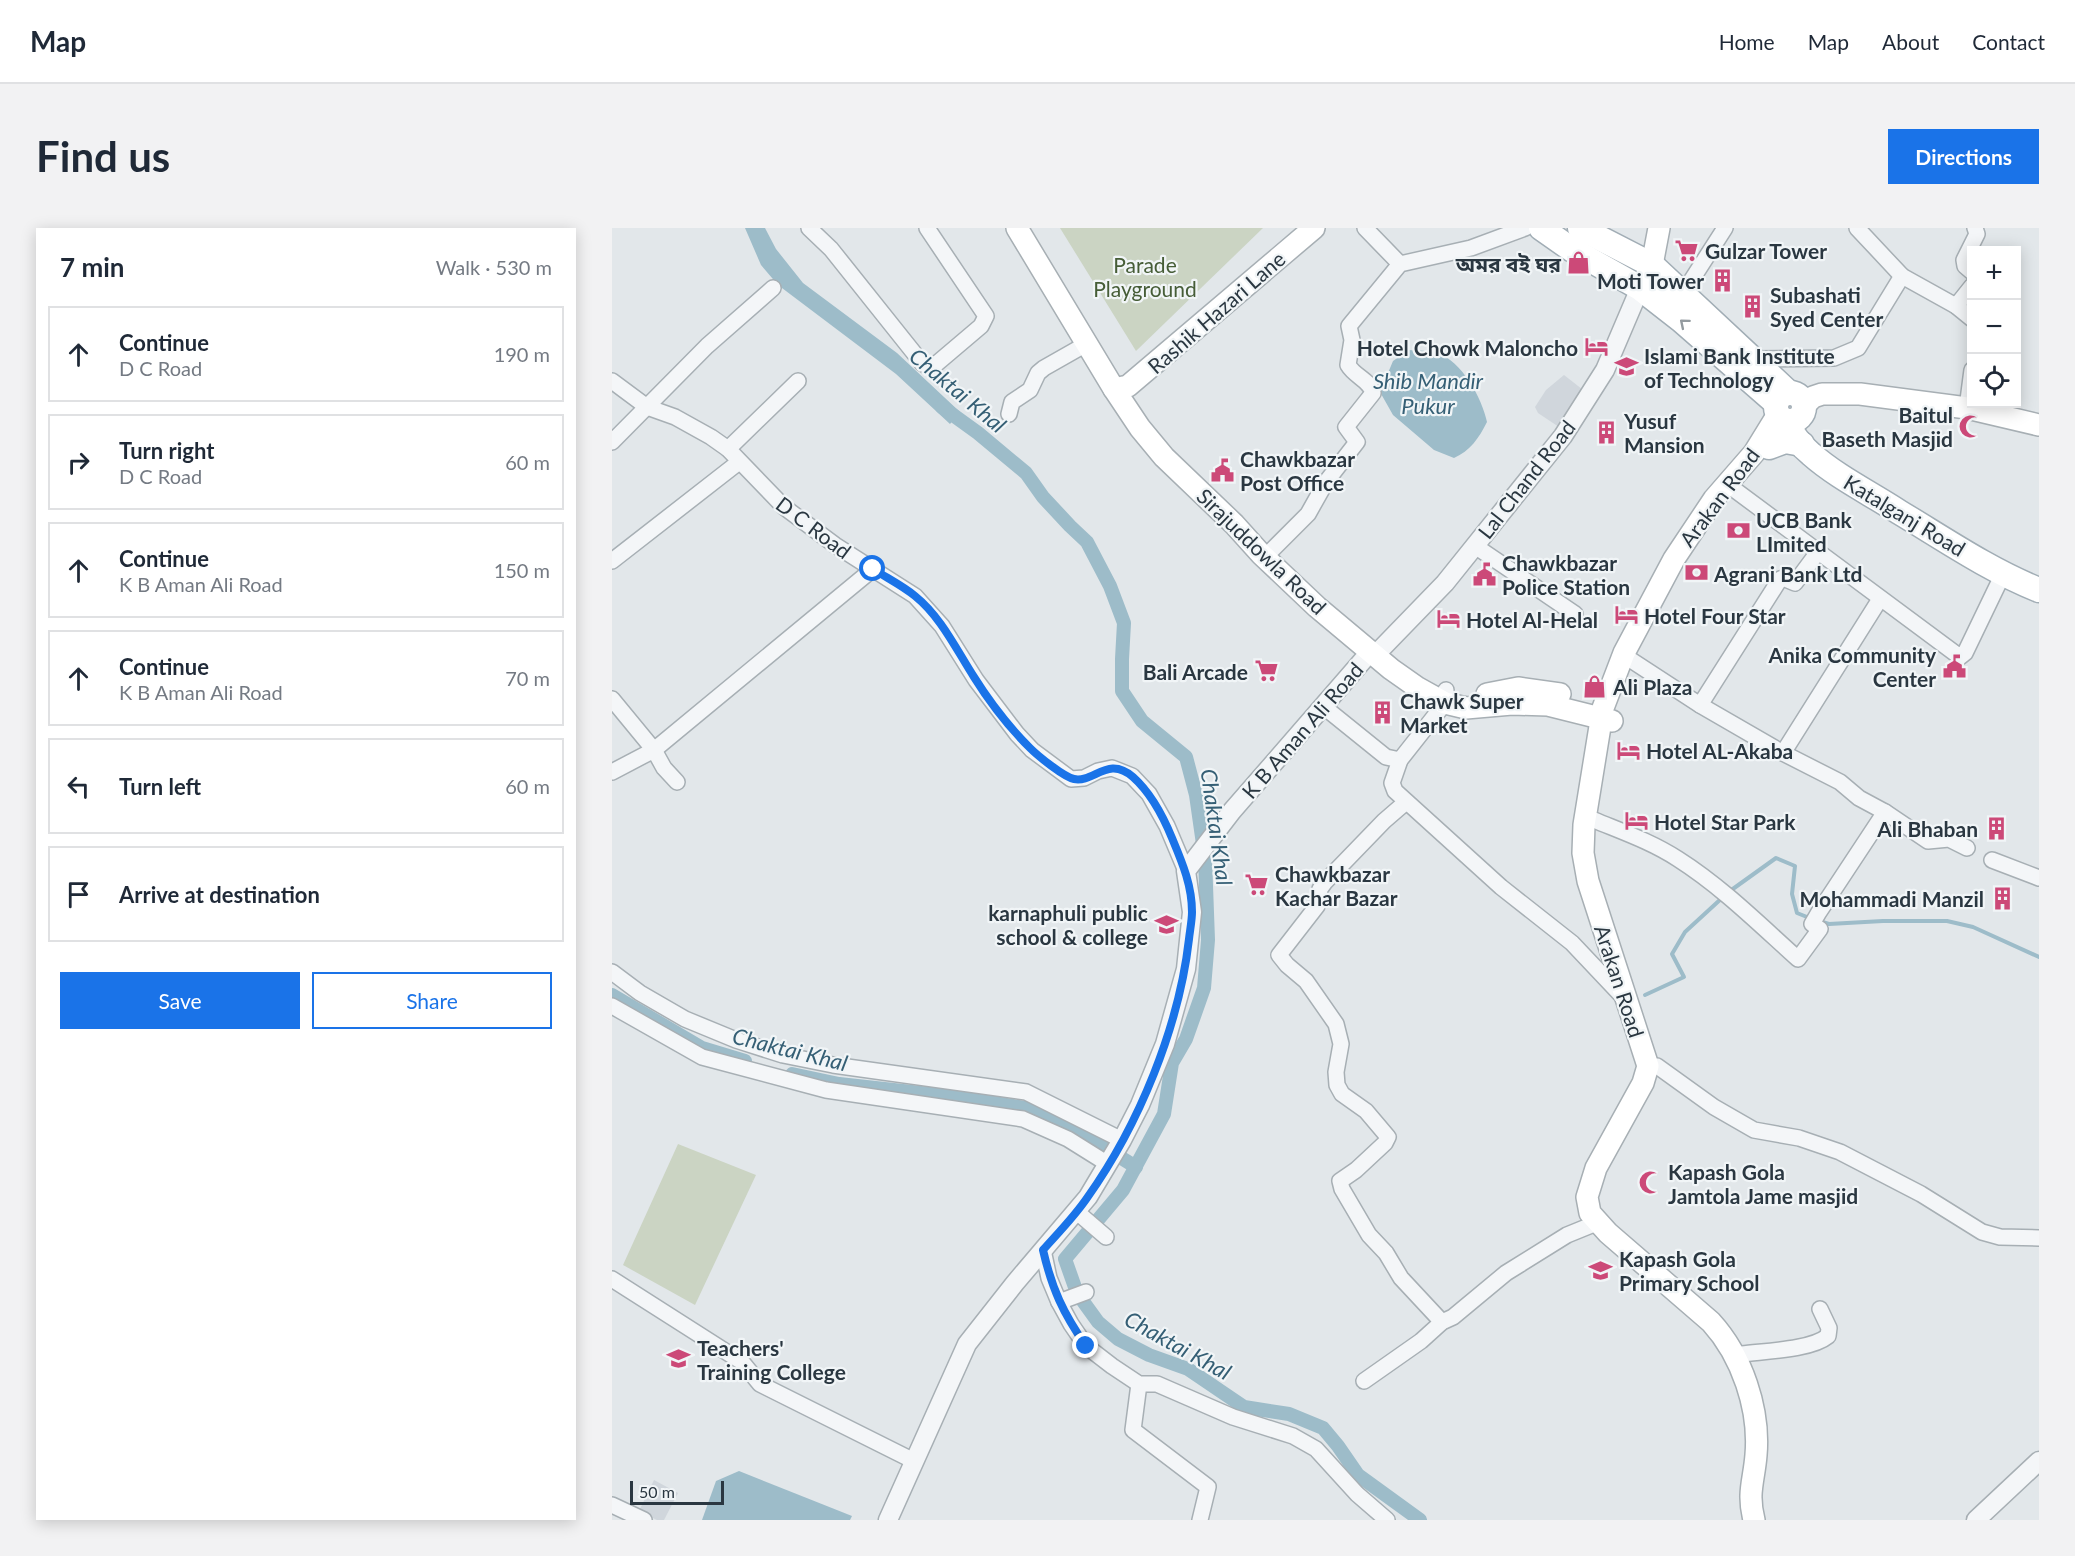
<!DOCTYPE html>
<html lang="en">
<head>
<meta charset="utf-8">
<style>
  :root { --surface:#fff; --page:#f2f2f3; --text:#1f2937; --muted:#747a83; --line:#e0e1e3; --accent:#1a73e8 }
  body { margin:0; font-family:Lato,"Noto Sans Bengali",sans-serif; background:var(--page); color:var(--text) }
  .controls { position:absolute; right:18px; top:18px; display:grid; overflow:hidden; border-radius:0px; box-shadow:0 3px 15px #0003 }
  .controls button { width:54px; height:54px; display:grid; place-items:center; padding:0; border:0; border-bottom:2px solid var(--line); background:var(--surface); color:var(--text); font:30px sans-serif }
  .scale { position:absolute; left:18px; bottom:15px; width:94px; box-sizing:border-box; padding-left:6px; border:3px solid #2a3741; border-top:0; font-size:16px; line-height:21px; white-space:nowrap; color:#2a3741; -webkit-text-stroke:4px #f1f5f7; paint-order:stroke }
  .stop { position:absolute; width:18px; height:18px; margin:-14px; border:4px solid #1a73e8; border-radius:50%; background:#fff }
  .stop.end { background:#1a73e8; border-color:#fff; box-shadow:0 2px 6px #0008 }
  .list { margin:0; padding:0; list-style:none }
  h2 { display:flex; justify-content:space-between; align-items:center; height:78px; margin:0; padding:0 24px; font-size:26px }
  h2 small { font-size:20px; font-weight:400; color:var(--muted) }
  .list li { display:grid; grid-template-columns:39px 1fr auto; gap:18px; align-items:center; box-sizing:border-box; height:96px; margin:0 12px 12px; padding:0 12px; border:2px solid var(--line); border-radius:0px }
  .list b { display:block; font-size:22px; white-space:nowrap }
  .list p { margin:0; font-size:20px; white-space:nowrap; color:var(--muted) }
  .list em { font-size:20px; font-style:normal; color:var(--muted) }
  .actions { display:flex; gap:12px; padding:18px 24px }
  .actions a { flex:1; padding:14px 0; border:2px solid var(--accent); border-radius:0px; text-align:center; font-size:21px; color:var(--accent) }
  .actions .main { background:var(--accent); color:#fff }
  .icon { flex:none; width:33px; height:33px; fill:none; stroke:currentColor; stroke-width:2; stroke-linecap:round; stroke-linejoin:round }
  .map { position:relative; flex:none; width:1427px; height:1292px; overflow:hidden; border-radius:0px }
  header { display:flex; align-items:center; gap:36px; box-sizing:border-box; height:84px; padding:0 30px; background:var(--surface); border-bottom:2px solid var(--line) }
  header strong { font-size:28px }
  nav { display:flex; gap:33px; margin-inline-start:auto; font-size:21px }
  .intro { display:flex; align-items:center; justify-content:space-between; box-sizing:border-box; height:144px; padding:0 36px }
  h1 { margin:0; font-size:42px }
  .button { padding:15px 27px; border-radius:0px; background:var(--accent); color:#fff; font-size:21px; font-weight:700 }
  main { display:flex; gap:36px; padding:0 36px }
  aside { flex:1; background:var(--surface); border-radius:0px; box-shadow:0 3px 15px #0003 }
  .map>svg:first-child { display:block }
</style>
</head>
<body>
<header>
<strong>Map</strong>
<nav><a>Home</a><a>Map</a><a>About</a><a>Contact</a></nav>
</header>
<div class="intro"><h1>Find us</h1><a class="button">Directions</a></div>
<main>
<aside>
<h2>7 min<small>Walk · 530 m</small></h2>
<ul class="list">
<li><svg class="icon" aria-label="ahead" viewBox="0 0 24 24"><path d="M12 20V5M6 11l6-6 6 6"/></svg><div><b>Continue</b><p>D C Road</p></div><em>190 m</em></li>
<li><svg class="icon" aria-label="right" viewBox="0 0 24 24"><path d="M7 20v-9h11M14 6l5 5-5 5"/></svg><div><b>Turn right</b><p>D C Road</p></div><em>60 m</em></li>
<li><svg class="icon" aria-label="ahead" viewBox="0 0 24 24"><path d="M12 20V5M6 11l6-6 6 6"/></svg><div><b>Continue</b><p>K B Aman Ali Road</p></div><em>150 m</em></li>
<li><svg class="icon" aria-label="ahead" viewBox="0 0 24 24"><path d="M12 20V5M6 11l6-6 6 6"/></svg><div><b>Continue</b><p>K B Aman Ali Road</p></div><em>70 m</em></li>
<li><svg class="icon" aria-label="left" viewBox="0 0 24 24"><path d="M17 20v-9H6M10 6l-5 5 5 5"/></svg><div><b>Turn left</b></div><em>60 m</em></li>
<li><svg class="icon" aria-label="arrive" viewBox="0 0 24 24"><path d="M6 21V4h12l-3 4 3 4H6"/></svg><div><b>Arrive at destination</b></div></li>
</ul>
<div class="actions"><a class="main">Save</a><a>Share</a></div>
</aside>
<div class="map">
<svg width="1427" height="1292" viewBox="0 0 1427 1292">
  <rect width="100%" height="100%" fill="#e2e7ea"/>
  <!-- built -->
  <g fill="#d0d6dc">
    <path d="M952,147L975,165L950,201L926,185L923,179L934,162Z"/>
    <path d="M42,1252L66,1265L52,1292H45L27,1283Z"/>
  </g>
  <!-- green -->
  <g fill="#cbd4c3">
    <path d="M448,0H651L524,123Z"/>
    <path d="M66,916L144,947L83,1077L11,1037Z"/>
  </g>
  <!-- water -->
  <g fill="#9dbcc9">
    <path d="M133,0H153L164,21L191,55L285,125L348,184L338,196L284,146L166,57L149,37Z"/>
    <path d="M797,122C805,123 817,122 825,125C850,133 870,170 875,194C867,210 858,223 842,230L822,222L781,187L768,164L781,133Z"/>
    <path d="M127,1243L240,1288L238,1292H90L104,1253Z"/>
  </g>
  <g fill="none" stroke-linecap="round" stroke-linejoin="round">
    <!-- stream -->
    <g stroke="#9dbcc9" stroke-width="4">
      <path d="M1118,663L1164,630L1183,638L1180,666L1185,685L1200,691"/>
      <path d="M1207,693L1217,696L1271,693H1335L1361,699L1427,729"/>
      <path d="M1033,767L1072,749L1060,726L1073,704L1110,670"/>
    </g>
    <!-- canal -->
    <g stroke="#9dbcc9" stroke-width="14">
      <path d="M330,179L366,205L414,245L431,269L458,298L475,314L498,358L512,395L510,431V463L530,493L574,529L584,567L593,630L596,712L592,760L574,811L560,835L552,886L511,962L453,1031L465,1065L486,1094L506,1111L537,1127L576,1141L632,1179L677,1186L711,1200L726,1218L746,1247L808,1292"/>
      <path d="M0,767L90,820L133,833"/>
      <path d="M180,846L227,856L345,869L413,880L474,908L524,939"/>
    </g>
    <defs>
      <g id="minor">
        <path d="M197,0L219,21L310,135L315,138L323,137L369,98L374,88L315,0"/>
        <path d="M753,0L788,36"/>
        <path d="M1245,0L1290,48L1344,78L1360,91"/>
        <path d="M1360,44L1353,38L1352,32L1365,6L1363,0"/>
        <path d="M1070,67L1113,0"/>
        <path d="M1344,78L1360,58"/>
        <path d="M1141,131L1222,130L1246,120L1290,48"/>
        <path d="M0,153L35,179L63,189L99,209L116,221L172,279L223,317L303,368L330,398L364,452L405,506L420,522L459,551L472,550L486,543L500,540L520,548L537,566L555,598L574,643"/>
        <path d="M1355,180L1360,142"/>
        <path d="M397,186L400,174L418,162L426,145L432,140L469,119L475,114"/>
        <path d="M0,214L95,118L161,60"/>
        <path d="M116,221L186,153"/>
        <path d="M1123,262L1348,429L1353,425L1391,346"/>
        <path d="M863,318L963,386"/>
        <path d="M659,323L696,286L714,254L745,214L734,199L761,165C758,152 743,149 736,137L740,112L737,98L788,36L859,20L913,0"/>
        <path d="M0,333L127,234"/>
        <path d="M1019,432L1088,477L1171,525L1228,554L1247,570L1273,584L1316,613L1337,611L1355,620"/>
        <path d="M834,462L833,475L788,532L780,555L783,563L889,659L960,715L1012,770"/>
        <path d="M0,471L42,522L52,540L65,554"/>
        <path d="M1088,477L1168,351L1171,350L1183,355L1206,324"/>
        <path d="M717,483L774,529L788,532"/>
        <path d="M1171,525L1268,371"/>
        <path d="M0,544L42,522L261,341"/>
        <path d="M794,574L772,593L713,654L708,661L705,678L667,727L675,737L694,753L724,796L729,816L724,844L725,857L730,866L754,883L776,909L773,915L744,942L728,953L730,961L757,1007L774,1025L789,1050L830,1094"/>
        <path d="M982,592C1011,604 1040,614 1066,631C1110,659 1147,696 1186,731L1208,701L1200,696L1207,684L1273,584"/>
        <path d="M1380,632L1427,650"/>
        <path d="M0,744L28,765L73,791L124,812L171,827L221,837L414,864L510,912"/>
        <path d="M0,778L90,829L214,862L411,891L456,911L496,936"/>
        <path d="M1036,838H1045L1102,879L1142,902L1187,910L1228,924L1309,966L1370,1004L1388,1009L1427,1010"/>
        <path d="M465,984L494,1009"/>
        <path d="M431,1022L437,1050L447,1074L459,1096L474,1118L500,1138L527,1156H545L621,1189L681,1208L704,1221L745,1266L775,1292"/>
        <path d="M0,1051L130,1134L148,1156L302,1233"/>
        <path d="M447,1074L474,1064"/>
        <path d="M1130,1126C1153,1123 1199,1122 1216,1108L1217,1100L1208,1081"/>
        <path d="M752,1153L809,1113L830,1094L841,1089L894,1045L955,1007L987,994"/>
        <path d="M527,1156L521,1202L596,1259L588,1292"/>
        <path d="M0,1277L32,1292"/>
      </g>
      <g id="tertiary">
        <path d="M769,421L833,355L951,208L993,142L1028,60"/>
        <path d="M276,1292L355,1116L403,1055L476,969L510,912L528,877L553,816L574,741L580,684L574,643L620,583L759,423"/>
        <path d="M1364,1292L1427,1233"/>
      </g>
      <g id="secondary">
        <path d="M405,0L502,161L528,200L552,229L622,296L649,326L705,379L779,441L806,460L833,475L854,480L900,476L936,477L1000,493"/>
        <path d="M1028,60L1040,37L1047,0"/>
        <path d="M502,161L516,158L702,0"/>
        <path d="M1192,178L1201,169L1210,166H1248L1355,180L1427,197"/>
        <path d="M875,466L906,460L948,466"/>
        <path d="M1142,1292C1135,1264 1142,1253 1144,1227C1148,1181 1130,1128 1099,1094L996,1005L978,985L975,969L984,940L1031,855L1036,838L976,653L971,625L972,597L991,480L1012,425L1062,331L1102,271L1142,225L1166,186"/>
      </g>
      <g id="primary">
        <path d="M929,0L959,21L1028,60L1069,92L1164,175"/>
        <path d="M968,0L1040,37L1177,165"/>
        <circle cx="1178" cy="179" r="14"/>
        <path d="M1175,193C1179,205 1189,218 1199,226C1225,249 1258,265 1287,284C1332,311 1377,342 1427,362"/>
        <path d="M1157,219L1173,213L1190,216"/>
      </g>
    </defs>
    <!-- minor casing -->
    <use href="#minor" stroke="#a7afb4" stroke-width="18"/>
    <!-- tertiary casing -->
    <use href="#tertiary" stroke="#a7afb4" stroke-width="21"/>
    <!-- secondary casing -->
    <use href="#secondary" stroke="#a7afb4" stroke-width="24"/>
    <!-- primary casing -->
    <use href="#primary" stroke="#a1adb5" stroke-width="27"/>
    <!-- minor -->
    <use href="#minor" stroke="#f4f6f8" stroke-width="15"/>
    <!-- tertiary -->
    <use href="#tertiary" stroke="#f4f6f8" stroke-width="18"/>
    <!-- secondary -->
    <use href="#secondary" stroke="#fff" stroke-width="21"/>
    <!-- primary -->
    <use href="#primary" stroke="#fff" stroke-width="24"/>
  </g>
  <!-- one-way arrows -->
  <defs><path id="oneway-chevron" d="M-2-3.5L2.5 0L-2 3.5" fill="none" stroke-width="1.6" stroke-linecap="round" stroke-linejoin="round" transform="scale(1.5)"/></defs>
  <use stroke="#949ba0" href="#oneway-chevron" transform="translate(1072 95) rotate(-140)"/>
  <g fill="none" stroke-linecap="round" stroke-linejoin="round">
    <!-- route -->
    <path stroke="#1a73e8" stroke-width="8" d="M261,341C275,350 291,358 303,368C329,389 344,421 362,449C377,473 397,499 418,520C426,528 452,549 462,551C482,555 496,527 521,549C539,565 551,588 560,610C570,634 580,657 580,684C580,692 578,702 577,711C567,799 527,897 475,970C462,989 446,1005 431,1022C440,1061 451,1085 474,1118"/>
  </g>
  <!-- icons -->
  <defs>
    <symbol id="supermarket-bare" viewBox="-9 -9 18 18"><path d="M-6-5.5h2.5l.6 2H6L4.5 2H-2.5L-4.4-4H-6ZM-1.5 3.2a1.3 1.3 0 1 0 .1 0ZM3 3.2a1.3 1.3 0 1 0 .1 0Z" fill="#cc4978" stroke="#f1f5f7" stroke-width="2.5" paint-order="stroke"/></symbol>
    <symbol id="shop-bare" viewBox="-9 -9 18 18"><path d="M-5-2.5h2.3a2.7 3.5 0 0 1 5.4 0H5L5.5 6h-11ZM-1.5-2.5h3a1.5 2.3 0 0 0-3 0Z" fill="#cc4978" stroke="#f1f5f7" stroke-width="2.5" paint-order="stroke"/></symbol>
    <symbol id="building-bare" viewBox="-9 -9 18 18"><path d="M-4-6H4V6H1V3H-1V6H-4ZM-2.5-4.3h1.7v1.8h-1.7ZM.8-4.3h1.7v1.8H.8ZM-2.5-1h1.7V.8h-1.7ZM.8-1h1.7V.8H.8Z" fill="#cc4978" stroke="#f1f5f7" stroke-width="2.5" paint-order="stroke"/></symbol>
    <symbol id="hotel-bare" viewBox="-9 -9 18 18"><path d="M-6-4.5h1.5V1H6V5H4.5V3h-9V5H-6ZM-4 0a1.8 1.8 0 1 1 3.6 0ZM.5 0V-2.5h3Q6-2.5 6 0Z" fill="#cc4978" stroke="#f1f5f7" stroke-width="2.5" paint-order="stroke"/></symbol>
    <symbol id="university-bare" viewBox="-9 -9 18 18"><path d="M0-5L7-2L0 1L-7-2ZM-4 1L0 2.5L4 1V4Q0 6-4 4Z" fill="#cc4978" stroke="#f1f5f7" stroke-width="2.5" paint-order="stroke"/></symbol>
    <symbol id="mosque-bare" viewBox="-9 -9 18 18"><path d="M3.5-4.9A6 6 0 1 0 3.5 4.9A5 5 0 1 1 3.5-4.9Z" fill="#cc4978" stroke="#f1f5f7" stroke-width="2.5" paint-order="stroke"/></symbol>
    <symbol id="civic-bare" viewBox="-9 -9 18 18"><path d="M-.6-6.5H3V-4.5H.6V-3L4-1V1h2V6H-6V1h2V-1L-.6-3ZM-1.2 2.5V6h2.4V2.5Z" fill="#cc4978" stroke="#f1f5f7" stroke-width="2.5" paint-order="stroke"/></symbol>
    <symbol id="bank-bare" viewBox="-9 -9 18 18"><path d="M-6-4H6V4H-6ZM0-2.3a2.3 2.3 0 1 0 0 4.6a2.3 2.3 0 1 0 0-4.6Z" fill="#cc4978" stroke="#f1f5f7" stroke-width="2.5" paint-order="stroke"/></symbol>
    <symbol id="school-bare" viewBox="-9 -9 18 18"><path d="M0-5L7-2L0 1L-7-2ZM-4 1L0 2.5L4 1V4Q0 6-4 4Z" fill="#cc4978" stroke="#f1f5f7" stroke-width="2.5" paint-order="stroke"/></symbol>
  </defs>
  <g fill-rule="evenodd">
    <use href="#supermarket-bare" x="1058" y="6" width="33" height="33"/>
    <use href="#shop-bare" x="950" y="18" width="33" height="33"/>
    <use href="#building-bare" x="1094" y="36" width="33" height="33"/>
    <use href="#building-bare" x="1124" y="62" width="33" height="33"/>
    <use href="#hotel-bare" x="968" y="102" width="33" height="33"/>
    <use href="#university-bare" x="998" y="122" width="33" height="33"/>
    <use href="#mosque-bare" x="1342" y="182" width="33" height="33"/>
    <use href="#building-bare" x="978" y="188" width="33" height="33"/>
    <use href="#civic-bare" x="594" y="226" width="33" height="33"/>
    <use href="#bank-bare" x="1110" y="286" width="33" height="33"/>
    <use href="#bank-bare" x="1068" y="328" width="33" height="33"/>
    <use href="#civic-bare" x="856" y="330" width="33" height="33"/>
    <use href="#hotel-bare" x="998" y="370" width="33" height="33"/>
    <use href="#hotel-bare" x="820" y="374" width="33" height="33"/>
    <use href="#civic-bare" x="1326" y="422" width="33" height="33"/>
    <use href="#supermarket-bare" x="638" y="426" width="33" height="33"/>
    <use href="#shop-bare" x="966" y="442" width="33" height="33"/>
    <use href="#building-bare" x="754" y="468" width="33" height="33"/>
    <use href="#hotel-bare" x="1000" y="506" width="33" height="33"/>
    <use href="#hotel-bare" x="1008" y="576" width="33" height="33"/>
    <use href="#building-bare" x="1368" y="584" width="33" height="33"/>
    <use href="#supermarket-bare" x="628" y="640" width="33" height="33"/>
    <use href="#building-bare" x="1374" y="654" width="33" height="33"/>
    <use href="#university-bare" x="538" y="680" width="33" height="33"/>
    <use href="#mosque-bare" x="1022" y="938" width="33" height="33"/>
    <use href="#school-bare" x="972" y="1026" width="33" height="33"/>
    <use href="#university-bare" x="50" y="1114" width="33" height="33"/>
  </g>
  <g text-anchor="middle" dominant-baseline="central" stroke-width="4.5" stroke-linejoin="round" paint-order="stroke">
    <!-- poi labels -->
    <g font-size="21" font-weight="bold" fill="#2a3741" stroke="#f1f5f7" text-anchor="start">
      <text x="1093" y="22">Gulzar Tower</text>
      <text x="949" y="35" text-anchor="end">অমর বই ঘর</text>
      <text x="1092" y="52" text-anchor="end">Moti Tower</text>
      <text x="1158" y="66">Subashati<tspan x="1158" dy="24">Syed Center</tspan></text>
      <text x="966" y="119" text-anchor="end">Hotel Chowk Maloncho</text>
      <text x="1032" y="127">Islami Bank Institute<tspan x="1032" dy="24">of Technology</tspan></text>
      <text x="1341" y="186" text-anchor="end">Baitul<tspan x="1341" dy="24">Baseth Masjid</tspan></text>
      <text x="1012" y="192">Yusuf<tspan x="1012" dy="24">Mansion</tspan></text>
      <text x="628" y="230">Chawkbazar<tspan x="628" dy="24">Post Office</tspan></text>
      <text x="1144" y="291">UCB Bank<tspan x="1144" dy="24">LImited</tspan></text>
      <text x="890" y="334">Chawkbazar<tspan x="890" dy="24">Police Station</tspan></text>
      <text x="1102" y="345">Agrani Bank Ltd</text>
      <text x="1032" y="387">Hotel Four Star</text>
      <text x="854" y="391">Hotel Al-Helal</text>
      <text x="1324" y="426" text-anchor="end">Anika Community<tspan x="1324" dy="24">Center</tspan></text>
      <text x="636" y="443" text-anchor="end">Bali Arcade</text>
      <text x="1001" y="458">Ali Plaza</text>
      <text x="788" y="472">Chawk Super<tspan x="788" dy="24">Market</tspan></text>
      <text x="1034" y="522">Hotel AL-Akaba</text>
      <text x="1042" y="593">Hotel Star Park</text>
      <text x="1366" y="600" text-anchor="end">Ali Bhaban</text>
      <text x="663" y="645">Chawkbazar<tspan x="663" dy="24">Kachar Bazar</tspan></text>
      <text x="1372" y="670" text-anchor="end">Mohammadi Manzil</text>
      <text x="536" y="684" text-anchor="end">karnaphuli public<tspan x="536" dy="24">school &amp; college</tspan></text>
      <text x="1056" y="943">Kapash Gola<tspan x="1056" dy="24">Jamtola Jame masjid</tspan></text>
      <text x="1007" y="1030">Kapash Gola<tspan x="1007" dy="24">Primary School</tspan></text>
      <text x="85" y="1119">Teachers'<tspan x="85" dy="24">Training College</tspan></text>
    </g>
    <!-- park labels -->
    <g font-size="21" fill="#465d37" stroke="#f1f5f7">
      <text x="533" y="36">Parade<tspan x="533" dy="24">Playground</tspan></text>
    </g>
    <!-- street labels -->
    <g font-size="21" fill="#2a3741" stroke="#f1f5f7">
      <text transform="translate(604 84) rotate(-41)">Rashik Hazari Lane</text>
      <text transform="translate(914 251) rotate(-52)">Lal Chand Road</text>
      <text transform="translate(1107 269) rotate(-53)">Arakan Road</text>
      <text transform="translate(1293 287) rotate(31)">Katalganj Road</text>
      <text transform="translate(202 299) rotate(37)">D C Road</text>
      <text transform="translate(650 323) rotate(44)">Sirajuddowla Road</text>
      <text transform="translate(690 502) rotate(-49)">K B Aman Ali Road</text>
      <text transform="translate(1008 753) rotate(72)">Arakan Road</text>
    </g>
    <!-- water labels -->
    <g font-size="22" font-style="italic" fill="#355f75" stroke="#f1f5f7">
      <text x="816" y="152">Shib Mandir<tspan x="816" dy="25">Pukur</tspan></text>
      <text transform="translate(346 162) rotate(40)">Chaktai Khal</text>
      <text transform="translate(605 599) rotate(82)">Chaktai Khal</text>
      <text transform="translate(178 821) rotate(14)">Chaktai Khal</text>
      <text transform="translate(566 1117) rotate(29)">Chaktai Khal</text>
    </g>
  </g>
</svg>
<div class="controls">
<button>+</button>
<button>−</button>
<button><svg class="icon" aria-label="locate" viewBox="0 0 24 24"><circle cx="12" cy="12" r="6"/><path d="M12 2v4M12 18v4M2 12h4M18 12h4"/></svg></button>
</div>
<div class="scale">50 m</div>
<div class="stop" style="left:261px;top:341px"></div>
<div class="stop end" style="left:474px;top:1118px"></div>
</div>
</main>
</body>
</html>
